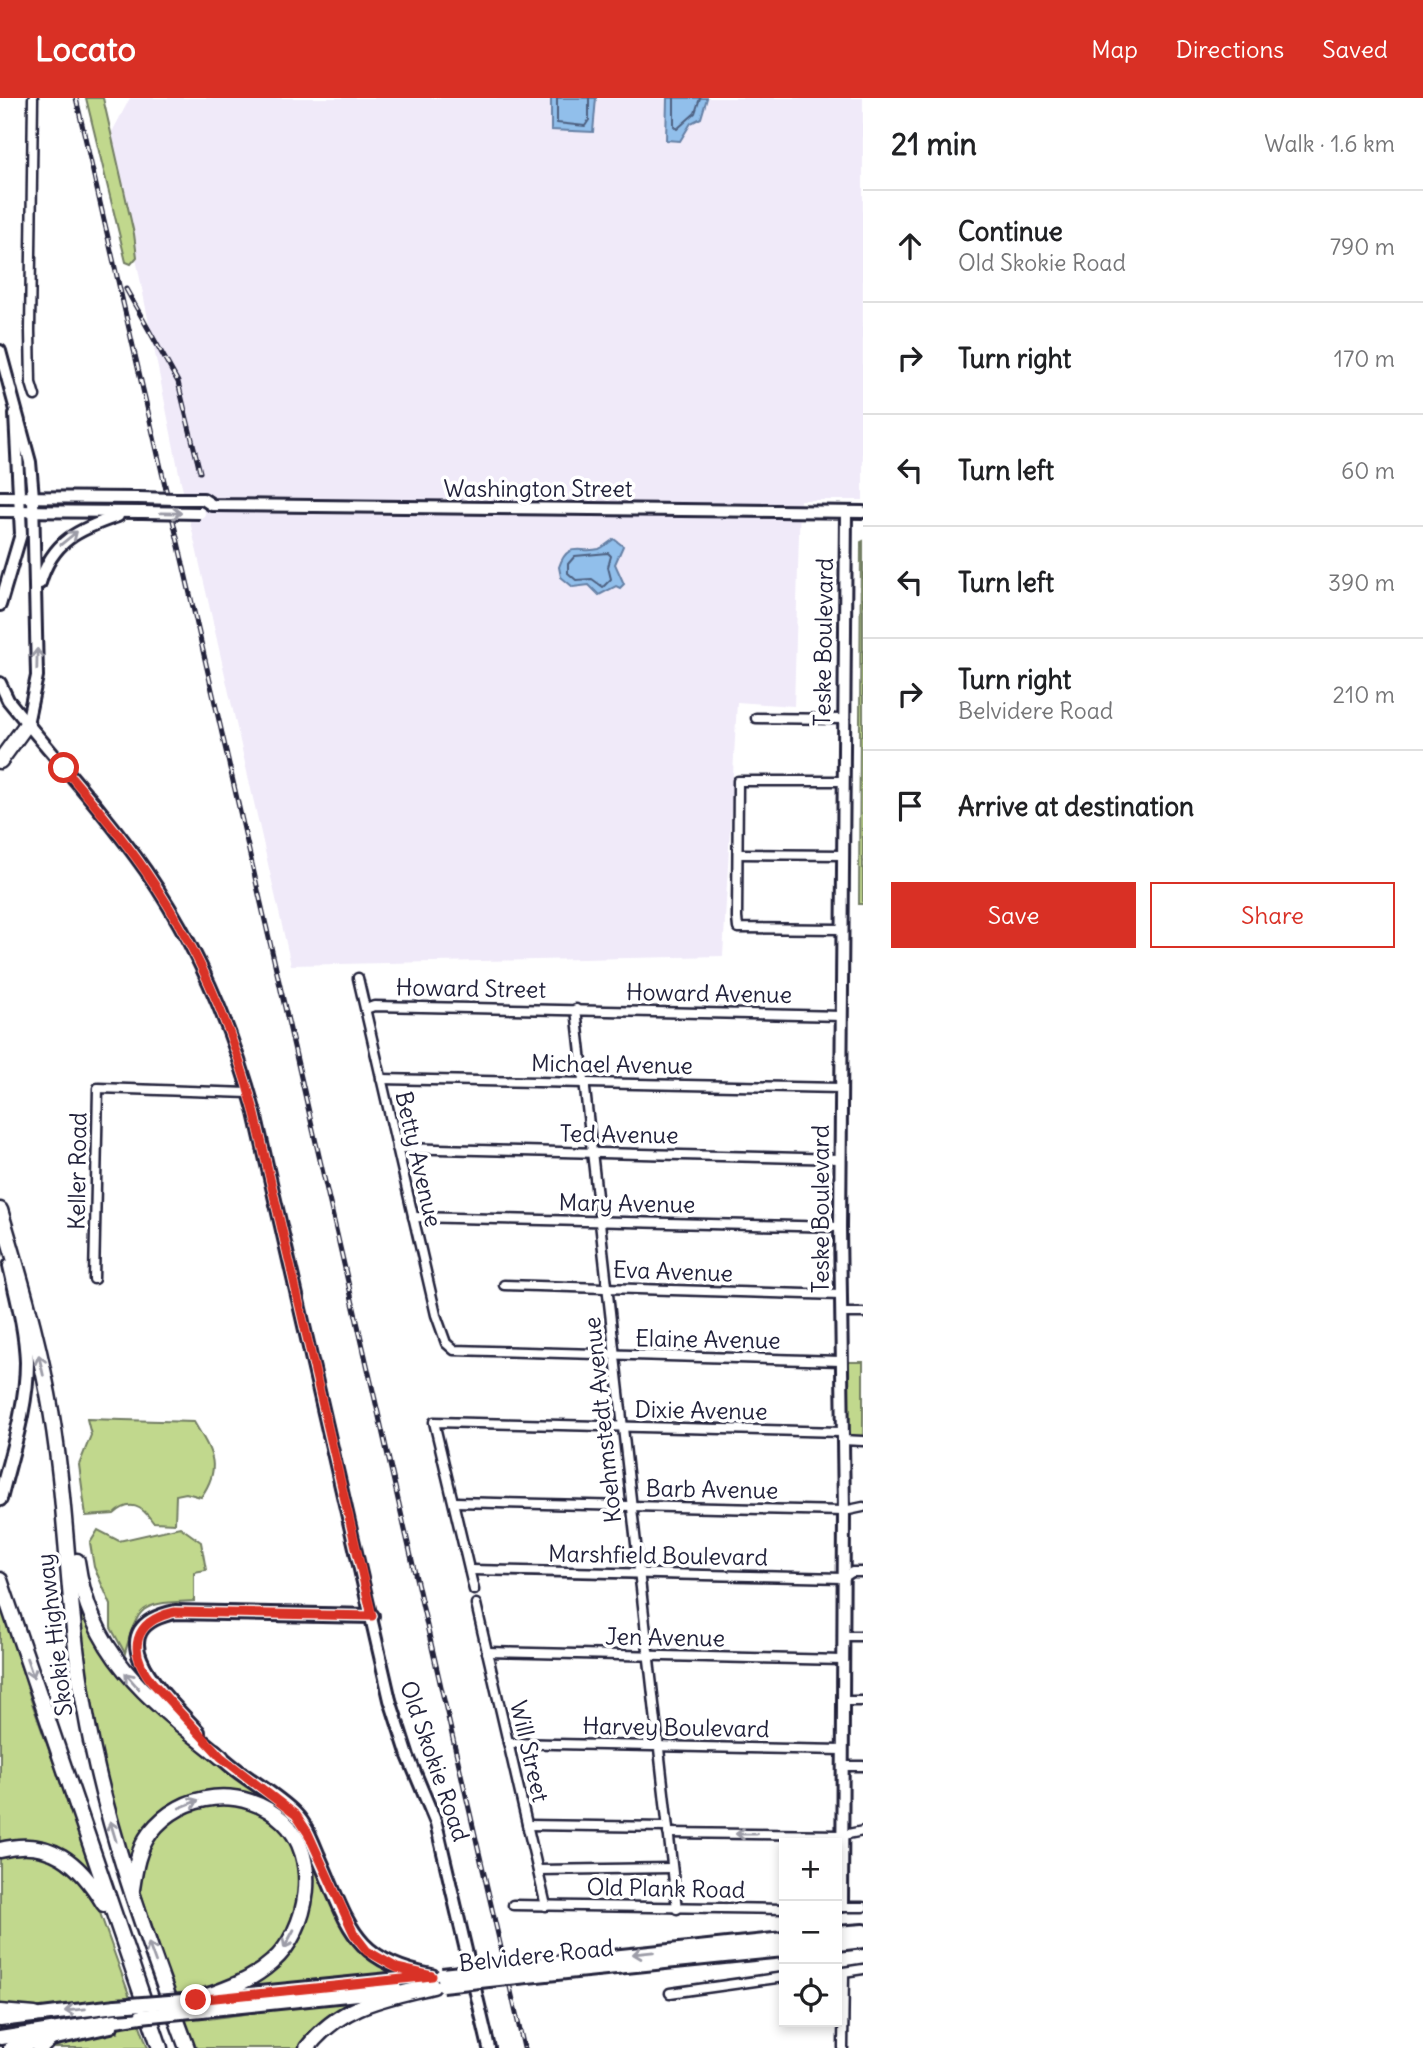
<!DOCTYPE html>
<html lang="en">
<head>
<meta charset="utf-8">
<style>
  :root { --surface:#fff; --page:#f2f2f2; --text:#202124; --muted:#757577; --line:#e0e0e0; --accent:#d93025 }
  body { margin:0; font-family:Delius,sans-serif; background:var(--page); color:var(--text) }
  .controls { position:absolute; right:21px; bottom:21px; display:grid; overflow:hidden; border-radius:0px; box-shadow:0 4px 10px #0003 }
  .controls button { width:63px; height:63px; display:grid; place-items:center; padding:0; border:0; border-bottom:2px solid var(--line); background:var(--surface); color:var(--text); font:35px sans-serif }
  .stop { position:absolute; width:21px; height:21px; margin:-16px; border:5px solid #d93025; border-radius:50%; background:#fff }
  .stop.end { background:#d93025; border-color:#fff; box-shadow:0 2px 7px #0008 }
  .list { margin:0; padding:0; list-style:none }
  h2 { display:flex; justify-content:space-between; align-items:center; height:91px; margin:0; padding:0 28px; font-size:30px }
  h2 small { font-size:23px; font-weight:400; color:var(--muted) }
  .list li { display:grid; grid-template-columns:46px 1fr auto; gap:21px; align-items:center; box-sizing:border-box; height:112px; padding:0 28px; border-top:2px solid var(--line) }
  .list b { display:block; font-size:26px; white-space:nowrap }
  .list p { margin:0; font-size:23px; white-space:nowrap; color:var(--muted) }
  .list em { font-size:23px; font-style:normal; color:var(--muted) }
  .actions { display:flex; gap:14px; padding:21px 28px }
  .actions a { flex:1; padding:16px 0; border:2px solid var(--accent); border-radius:0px; text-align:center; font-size:24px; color:var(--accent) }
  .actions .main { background:var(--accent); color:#fff }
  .icon { flex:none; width:38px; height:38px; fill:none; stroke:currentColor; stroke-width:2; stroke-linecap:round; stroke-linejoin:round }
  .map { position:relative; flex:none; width:863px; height:1950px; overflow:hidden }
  header { display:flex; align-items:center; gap:42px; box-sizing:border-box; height:98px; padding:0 35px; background:var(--accent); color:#fff }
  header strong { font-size:33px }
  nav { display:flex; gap:38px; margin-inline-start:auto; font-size:24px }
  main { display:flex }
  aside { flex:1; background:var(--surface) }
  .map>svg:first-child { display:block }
</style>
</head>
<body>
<header>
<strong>Locato</strong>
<nav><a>Map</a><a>Directions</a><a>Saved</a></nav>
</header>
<main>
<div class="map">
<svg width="863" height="1950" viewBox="0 0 863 1950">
  <rect width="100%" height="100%" fill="#fff"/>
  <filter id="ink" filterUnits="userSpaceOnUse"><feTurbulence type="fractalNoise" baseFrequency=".0143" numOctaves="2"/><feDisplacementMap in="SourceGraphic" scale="14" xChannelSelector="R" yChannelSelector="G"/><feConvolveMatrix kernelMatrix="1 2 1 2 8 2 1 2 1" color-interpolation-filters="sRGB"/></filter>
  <g filter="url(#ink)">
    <!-- built -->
    <path fill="#f0eaf9" d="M130,0H863V402H800L794,608L737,604L723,858L291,867L179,375L111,36Z"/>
    <!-- green -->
    <g fill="#c1d88d" stroke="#727d64" stroke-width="2">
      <path d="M86,0H103L134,136L137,159L131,166L126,164Z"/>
      <path d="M863,443V806H859L861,444Z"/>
      <path d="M846,1264H863V1339H845Z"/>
      <path d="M87,1321L194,1324C211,1353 223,1368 201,1399L186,1395L176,1397L175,1425L153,1424C142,1408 130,1401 114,1416L86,1418L79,1367L91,1337Z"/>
      <path d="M180,1429L201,1444L206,1472L194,1474V1503C143,1506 139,1503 125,1555L111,1530V1507L94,1469L90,1445L98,1432L119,1443Z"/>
      <path d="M74,1473L125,1583L159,1617L281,1709L302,1735L352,1843L362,1855L389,1874L345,1883L228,1895L290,1845L305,1761L264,1706L180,1703L131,1769C93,1676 84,1573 74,1473Z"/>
      <path d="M0,1501L32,1605L103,1802L75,1762L0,1747Z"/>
      <path d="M204,1703C218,1704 235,1703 248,1707C254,1709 260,1715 266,1719C317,1753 305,1826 263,1864C246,1880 222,1886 199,1890L209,1921L359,1900L321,1925L299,1950H193L139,1789C143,1734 161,1729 204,1703Z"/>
      <path d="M15,1752L59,1761L94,1798L148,1950H46L63,1940L118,1934L106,1903L21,1913L0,1910V1755Z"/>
    </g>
    <!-- water -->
    <g fill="#91bfeb" stroke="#6580a5" stroke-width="2">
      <path d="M551,0H596L593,34L551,32Z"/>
      <path d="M667,0H707L701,20L691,25L680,43L666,42Z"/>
      <path d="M614,441L623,448L615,466L624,486L620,490L616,488L599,497L589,487L573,489L561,479L559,469C568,442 580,456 599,451C604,449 609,444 614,441Z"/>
    </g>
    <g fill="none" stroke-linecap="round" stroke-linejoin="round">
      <!-- shore -->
      <g stroke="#4e6181" stroke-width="2">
        <path d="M557,0V25L585,28L589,22V0"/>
        <path d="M674,0V28L677,31L695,15L700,0"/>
        <path d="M608,455L611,458L608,469L611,481L603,489L592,481L576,482L568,475V466L575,458Z"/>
      </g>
      <defs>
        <g id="street">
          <path d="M33,0L30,233L31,285L35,298"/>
          <path d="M756,620L844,621"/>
          <path d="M738,756L843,757"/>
          <path d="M842,831L738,830L737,820L738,683H843"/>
          <path d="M358,880L436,1217L446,1245L454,1252L841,1263"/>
          <path d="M366,911L374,908L842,918"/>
          <path d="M576,911L677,1811"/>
          <path d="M381,981L841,990"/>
          <path d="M397,1050L840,1061"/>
          <path d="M413,1119L840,1129"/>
          <path d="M94,1181L98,990L249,995"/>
          <path d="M504,1187L841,1197"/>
          <path d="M841,1215H863"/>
          <path d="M842,1342L863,1343"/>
          <path d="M454,1404L844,1413L863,1409"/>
          <path d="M471,1472L843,1480L852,1474H863"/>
          <path d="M474,1492L434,1324L841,1334"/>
          <path d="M476,1506L546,1808"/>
          <path d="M843,1538H863"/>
          <path d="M487,1554L843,1562"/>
          <path d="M843,1603H863"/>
          <path d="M508,1645L843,1652"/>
          <path d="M843,1668H863"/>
          <path d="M527,1727L667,1729"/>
          <path d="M668,1735L843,1737L863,1733"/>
          <path d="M538,1772L672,1770"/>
          <path d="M513,1807L784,1811"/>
          <path d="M837,1809H863"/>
          <path d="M837,1875L863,1871"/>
          <path d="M670,1895L784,1879"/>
          <path d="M843,1950L844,1875"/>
        </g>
        <g id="secondary">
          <path d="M0,253L30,364L33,399L37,578L27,626"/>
          <path d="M0,399L138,400"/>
          <path d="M176,401H203L212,407L863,414"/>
          <path d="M0,413L142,414"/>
          <path d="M40,485C52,443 79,431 118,418"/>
          <path d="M0,507L21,436L15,316"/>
          <path d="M0,585L8,602C54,659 104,713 146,773C196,846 232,930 255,1015L390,1602L408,1658L436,1725L489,1950"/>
          <path d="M842,1808L844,1413L840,1129L846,414"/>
        </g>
        <g id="primary">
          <path d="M0,1401C11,1356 27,1310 27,1264C26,1231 17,1199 10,1168"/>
          <path d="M198,1634C170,1603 90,1532 175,1514L372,1518"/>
          <path d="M215,1653C238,1678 271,1692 295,1716C306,1727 312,1744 318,1758C349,1826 351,1863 432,1878"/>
          <path d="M837,1835L863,1833"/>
          <path d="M837,1846L863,1843"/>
          <path d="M535,1867L784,1841"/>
          <path d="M537,1877L784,1852"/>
          <path d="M210,1900L419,1879"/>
          <path d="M202,1912L396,1892"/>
          <path d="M0,1922L116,1908"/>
          <path d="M0,1940L141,1918"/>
          <path d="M10,1950L111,1928"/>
        </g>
        <g id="highway">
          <path d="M0,663L27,626"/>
          <path d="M0,1112C18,1172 36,1233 48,1296C68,1400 66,1507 85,1611C105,1728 146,1839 187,1950"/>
          <path d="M77,1463C90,1558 152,1604 221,1659"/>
          <path d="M0,1482L160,1950"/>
          <path d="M0,1752C50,1739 80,1765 104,1806"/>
          <path d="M132,1791C135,1771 138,1751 150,1735C182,1693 244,1687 283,1723C321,1759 309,1832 272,1864C250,1884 224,1892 196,1902"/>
          <path d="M0,1914L35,1917"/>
          <path d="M40,1950L52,1939"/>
          <path d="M307,1950C340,1907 383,1900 433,1888"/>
        </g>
      </defs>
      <!-- street casing -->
      <use href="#street" stroke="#22223b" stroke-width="13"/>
      <!-- secondary casing -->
      <use href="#secondary" stroke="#22223b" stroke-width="16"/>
      <!-- primary casing -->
      <use href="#primary" stroke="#22223b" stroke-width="18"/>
      <!-- highway casing -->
      <use href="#highway" stroke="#22223b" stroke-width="19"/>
      <!-- street -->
      <use href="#street" stroke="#fff" stroke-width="8"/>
      <!-- secondary -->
      <use href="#secondary" stroke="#fff" stroke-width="10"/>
      <!-- primary -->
      <use href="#primary" stroke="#fff" stroke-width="12"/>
      <!-- highway -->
      <use href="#highway" stroke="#fff" stroke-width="14"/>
      <defs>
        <g id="rail">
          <path d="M76,0L524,1950"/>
          <path d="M126,191L178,284L200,374"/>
        </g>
      </defs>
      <!-- rail casing -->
      <use href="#rail" stroke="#22223b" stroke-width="5"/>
      <!-- rail -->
      <use href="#rail" stroke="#fff" stroke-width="2.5" stroke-dasharray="8" stroke-linecap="butt"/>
      <defs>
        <g id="secondary-bridge">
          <path d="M138,400L176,401"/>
          <path d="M142,414L200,415"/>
        </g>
        <g id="primary-bridge">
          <path d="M442,1877L535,1867"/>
          <path d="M442,1887L537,1877"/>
          <path d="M116,1908L196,1902"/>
          <path d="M141,1918L202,1912"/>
        </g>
      </defs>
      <!-- secondary-bridge casing -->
      <use href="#secondary-bridge" stroke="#22223b" stroke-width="16" stroke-linecap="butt"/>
      <!-- primary-bridge casing -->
      <use href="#primary-bridge" stroke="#22223b" stroke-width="18" stroke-linecap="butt"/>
      <!-- secondary-bridge -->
      <use href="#secondary-bridge" stroke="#fff" stroke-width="10"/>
      <!-- primary-bridge -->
      <use href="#primary-bridge" stroke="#fff" stroke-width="12"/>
    </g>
    <!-- one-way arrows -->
    <defs><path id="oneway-shaft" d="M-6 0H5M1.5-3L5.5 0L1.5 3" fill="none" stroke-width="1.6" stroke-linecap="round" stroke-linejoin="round" transform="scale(1.75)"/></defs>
    <g stroke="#9c9ca7">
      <use href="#oneway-shaft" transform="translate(171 415) rotate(1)"/>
      <use href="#oneway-shaft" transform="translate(69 440) rotate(-39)"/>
      <use href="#oneway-shaft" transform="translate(37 561) rotate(-89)"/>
      <use href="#oneway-shaft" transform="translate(41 1267) rotate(-103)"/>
      <use href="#oneway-shaft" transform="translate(30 1570) rotate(71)"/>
      <use href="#oneway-shaft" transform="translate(132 1583) rotate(-131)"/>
      <use href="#oneway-shaft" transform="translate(189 1706) rotate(-22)"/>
      <use href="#oneway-shaft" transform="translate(113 1733) rotate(-107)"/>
      <use href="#oneway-shaft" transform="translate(746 1736) rotate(-179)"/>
      <use href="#oneway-shaft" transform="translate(289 1841) rotate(118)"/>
      <use href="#oneway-shaft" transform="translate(152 1855) rotate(-110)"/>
      <use href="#oneway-shaft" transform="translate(643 1855) rotate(174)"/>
      <use href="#oneway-shaft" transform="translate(75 1912) rotate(174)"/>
    </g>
  </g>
  <g fill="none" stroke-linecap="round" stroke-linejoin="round" filter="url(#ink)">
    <!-- route -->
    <path stroke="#d93025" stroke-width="9" d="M64,670C91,703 120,736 144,771C196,845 232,929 255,1016L372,1518L175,1514C133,1523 127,1553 152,1584L221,1659L296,1717L308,1735L354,1836L367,1853L397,1870L432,1878L196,1902"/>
  </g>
  <g text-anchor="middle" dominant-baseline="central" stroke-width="7" stroke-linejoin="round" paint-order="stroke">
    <!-- street labels -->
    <g font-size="23" fill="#22223b" stroke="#fff">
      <text x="538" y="390">Washington Street</text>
      <text transform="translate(823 544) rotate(-89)">Teske Boulevard</text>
      <text transform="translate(471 890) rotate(1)">Howard Street</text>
      <text transform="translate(709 895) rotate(1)">Howard Avenue</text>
      <text transform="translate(612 966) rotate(1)">Michael Avenue</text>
      <text transform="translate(619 1036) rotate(1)">Ted Avenue</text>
      <text transform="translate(419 1061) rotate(77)">Betty Avenue</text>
      <text transform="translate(77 1073) rotate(-89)">Keller Road</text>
      <text transform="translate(627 1105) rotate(1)">Mary Avenue</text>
      <text transform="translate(820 1111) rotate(-90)">Teske Boulevard</text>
      <text transform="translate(673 1173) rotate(2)">Eva Avenue</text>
      <text transform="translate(708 1241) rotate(1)">Elaine Avenue</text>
      <text transform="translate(701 1312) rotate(1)">Dixie Avenue</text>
      <text transform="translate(602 1322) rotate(-96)">Koehmstedt Avenue</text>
      <text transform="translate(712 1391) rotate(1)">Barb Avenue</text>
      <text transform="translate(658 1457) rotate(1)">Marshfield Boulevard</text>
      <text transform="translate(54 1537) rotate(-97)">Skokie Highway</text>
      <text transform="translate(665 1539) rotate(1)">Jen Avenue</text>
      <text transform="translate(676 1629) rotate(1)">Harvey Boulevard</text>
      <text transform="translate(530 1653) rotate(77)">Will Street</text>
      <text transform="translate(435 1663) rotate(71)">Old Skokie Road</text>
      <text transform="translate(666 1790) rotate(1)">Old Plank Road</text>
      <text transform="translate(536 1857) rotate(-6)">Belvidere Road</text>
    </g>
  </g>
</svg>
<div class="controls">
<button>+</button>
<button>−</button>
<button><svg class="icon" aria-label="locate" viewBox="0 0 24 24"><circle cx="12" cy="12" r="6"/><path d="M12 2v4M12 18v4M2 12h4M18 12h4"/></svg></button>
</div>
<div class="stop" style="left:64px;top:670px"></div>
<div class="stop end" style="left:196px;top:1902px"></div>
</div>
<aside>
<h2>21 min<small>Walk · 1.6 km</small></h2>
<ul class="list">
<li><svg class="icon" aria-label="ahead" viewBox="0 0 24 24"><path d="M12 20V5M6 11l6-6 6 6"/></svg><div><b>Continue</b><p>Old Skokie Road</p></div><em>790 m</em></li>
<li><svg class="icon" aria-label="right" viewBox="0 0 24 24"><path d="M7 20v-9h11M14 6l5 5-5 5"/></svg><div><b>Turn right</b></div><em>170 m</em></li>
<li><svg class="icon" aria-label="left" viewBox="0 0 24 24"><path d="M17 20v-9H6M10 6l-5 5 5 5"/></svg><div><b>Turn left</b></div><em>60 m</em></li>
<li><svg class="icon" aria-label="left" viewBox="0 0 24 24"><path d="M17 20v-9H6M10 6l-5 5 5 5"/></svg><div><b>Turn left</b></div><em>390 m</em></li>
<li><svg class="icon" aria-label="right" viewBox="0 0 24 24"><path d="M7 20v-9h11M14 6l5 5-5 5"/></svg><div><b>Turn right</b><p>Belvidere Road</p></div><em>210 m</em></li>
<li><svg class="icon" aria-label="arrive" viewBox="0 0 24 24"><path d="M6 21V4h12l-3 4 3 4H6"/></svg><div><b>Arrive at destination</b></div></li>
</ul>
<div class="actions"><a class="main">Save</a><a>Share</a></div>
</aside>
</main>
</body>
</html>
